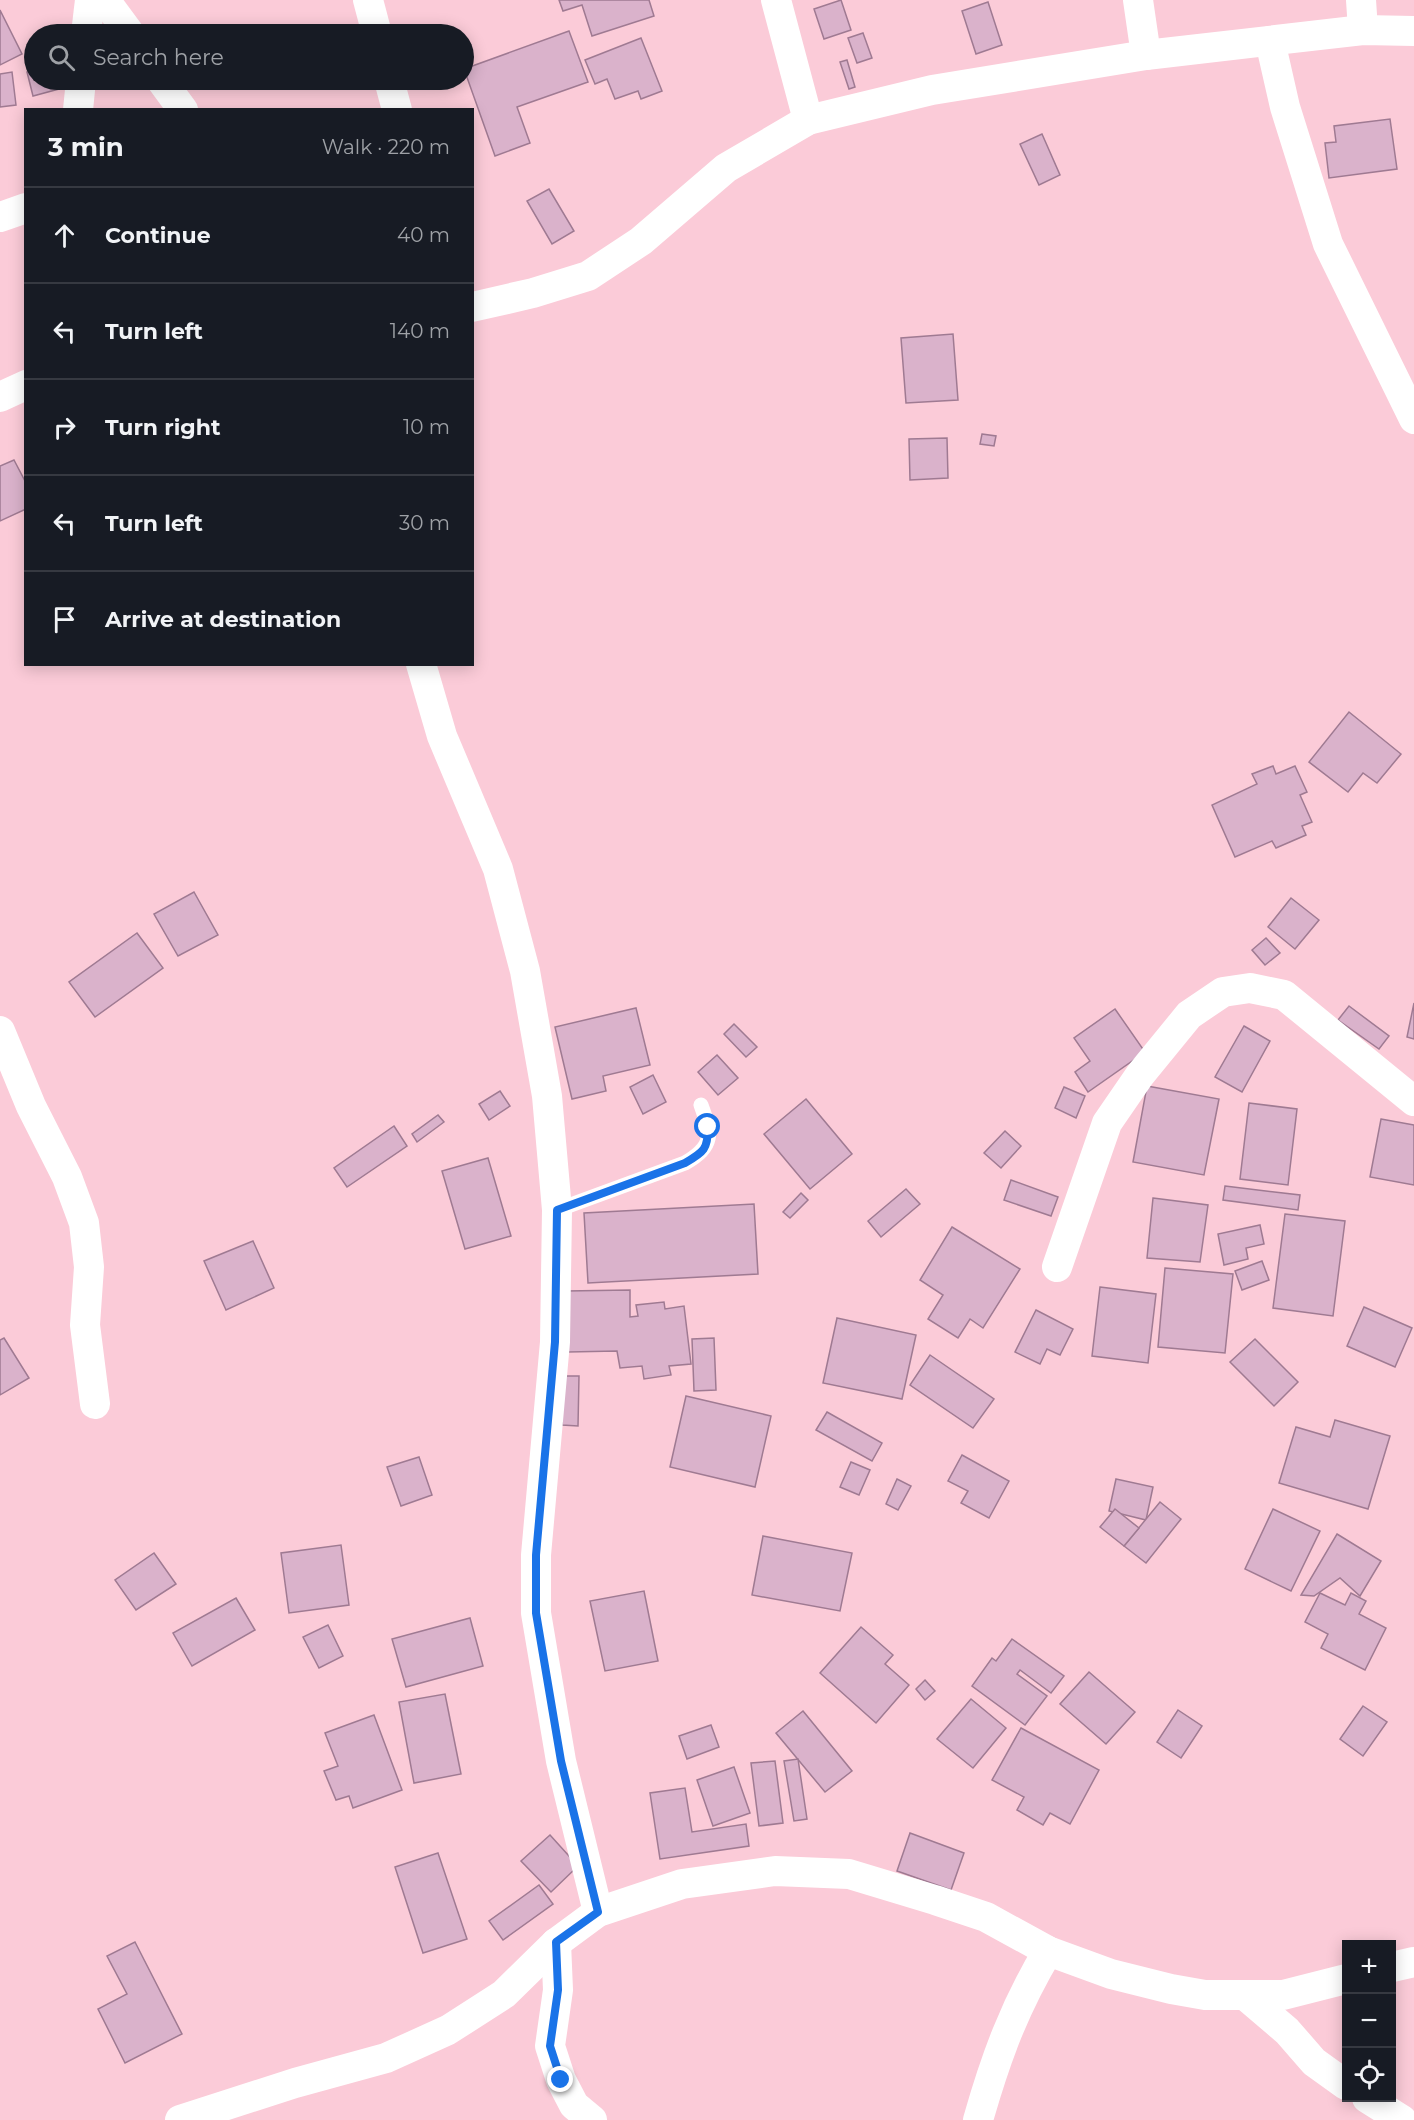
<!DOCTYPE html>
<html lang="en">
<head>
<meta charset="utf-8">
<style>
  :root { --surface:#171b24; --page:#20242c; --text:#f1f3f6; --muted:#9ea1a6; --line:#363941 }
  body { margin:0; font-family:Montserrat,sans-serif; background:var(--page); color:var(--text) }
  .controls { position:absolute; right:18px; bottom:18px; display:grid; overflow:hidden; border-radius:0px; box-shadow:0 3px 15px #0003 }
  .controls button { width:54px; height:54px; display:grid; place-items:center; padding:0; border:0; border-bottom:2px solid var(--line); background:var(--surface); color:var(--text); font:30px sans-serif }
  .stop { position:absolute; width:18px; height:18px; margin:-14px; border:4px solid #1a73e8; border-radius:50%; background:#fff }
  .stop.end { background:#1a73e8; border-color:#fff; box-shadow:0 2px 6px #0008 }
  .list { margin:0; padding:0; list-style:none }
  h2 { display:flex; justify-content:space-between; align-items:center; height:78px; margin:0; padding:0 24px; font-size:26px }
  h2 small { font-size:20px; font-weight:400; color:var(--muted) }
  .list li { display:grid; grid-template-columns:39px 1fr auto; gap:18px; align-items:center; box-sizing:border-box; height:96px; padding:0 24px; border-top:2px solid var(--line) }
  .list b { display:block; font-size:22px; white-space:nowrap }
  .list em { font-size:20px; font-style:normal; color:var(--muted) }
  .icon { flex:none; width:33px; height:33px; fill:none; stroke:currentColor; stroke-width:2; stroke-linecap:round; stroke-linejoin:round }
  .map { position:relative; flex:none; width:1414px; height:2120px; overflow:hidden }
  .search { position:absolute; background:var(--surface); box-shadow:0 3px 15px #0003; left:24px; top:24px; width:450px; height:66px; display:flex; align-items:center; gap:15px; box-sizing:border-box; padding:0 21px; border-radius:33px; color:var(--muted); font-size:22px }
  .panel { position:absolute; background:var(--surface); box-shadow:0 3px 15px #0003; left:24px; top:108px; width:450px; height:558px; border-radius:0px }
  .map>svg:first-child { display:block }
</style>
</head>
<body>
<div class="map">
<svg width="1414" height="2120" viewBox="0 0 1414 2120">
  <rect width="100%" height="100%" fill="#fbcbd8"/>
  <!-- building -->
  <g fill="#dab2cb" stroke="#9f7a92" stroke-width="1.5">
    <path d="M559,0H649L654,16L592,36L582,5L563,11Z"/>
    <path d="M841,0L851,30L824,39L814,9Z"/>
    <path d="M988,2L1002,45L976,54L962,11Z"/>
    <path d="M0,10L22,54L0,65Z"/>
    <path d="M569,31L588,82L517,107L530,143L495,156L464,69Z"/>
    <path d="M863,33L872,58L857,63L848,38Z"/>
    <path d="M641,38L662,91L641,99L638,91L615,99L607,79L595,84L585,60Z"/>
    <path d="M847,60L855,87L849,89L840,62Z"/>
    <path d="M34,70V80H73L74,85L33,96L27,72Z"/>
    <path d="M12,72L16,105L0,107V74Z"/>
    <path d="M1390,119L1397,169L1329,178L1325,143L1336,142L1334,126Z"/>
    <path d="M1042,134L1060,175L1039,185L1020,144Z"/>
    <path d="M549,189L574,231L552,244L527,201Z"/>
    <path d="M953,334L958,400L906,403L901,338Z"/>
    <path d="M982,434L996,436L994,446L980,444Z"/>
    <path d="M947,438L948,478L910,480L909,439Z"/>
    <path d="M14,460L26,483V509L0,521V466Z"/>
    <path d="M1349,712L1401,754L1377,783L1363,773L1348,792L1309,762Z"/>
    <path d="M1273,766L1276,774L1295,766L1307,792L1300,795L1312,822L1302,826L1306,835L1276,848L1272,841L1235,857L1212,805L1257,784L1252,774Z"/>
    <path d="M194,892L218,935L178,956L154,914Z"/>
    <path d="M1291,898L1319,920L1295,949L1268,927Z"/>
    <path d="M137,933L163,968L95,1017L69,982Z"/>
    <path d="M1266,938L1280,953L1265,965L1252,950Z"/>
    <path d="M1414,1003V1039L1407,1037Z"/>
    <path d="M1349,1006L1389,1036L1379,1049L1338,1020Z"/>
    <path d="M636,1008L650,1065L603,1076L606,1091L572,1099L555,1027Z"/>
    <path d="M1115,1009L1145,1052L1088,1092L1075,1072L1090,1061L1074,1038Z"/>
    <path d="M734,1024L757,1047L746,1057L724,1034Z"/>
    <path d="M1244,1026L1270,1041L1242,1092L1215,1077Z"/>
    <path d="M717,1055L738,1078L718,1095L698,1072Z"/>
    <path d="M653,1075L666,1102L643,1114L630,1087Z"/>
    <path d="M1147,1086L1219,1099L1204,1175L1133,1162Z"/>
    <path d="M1064,1087L1085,1096L1076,1118L1055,1108Z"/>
    <path d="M500,1091L510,1106L489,1120L479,1104Z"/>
    <path d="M806,1099L852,1154L810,1189L764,1134Z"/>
    <path d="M1249,1103L1297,1109L1288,1185L1240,1179Z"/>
    <path d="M438,1115L444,1122L417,1142L412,1134Z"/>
    <path d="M1381,1119L1414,1125V1185L1370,1177Z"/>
    <path d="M394,1126L407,1146L347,1187L334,1168Z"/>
    <path d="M1005,1131L1021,1146L1001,1168L984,1153Z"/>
    <path d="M488,1158L511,1236L465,1249L442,1171Z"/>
    <path d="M1011,1180L1058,1197L1051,1216L1004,1200Z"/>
    <path d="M1225,1186L1300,1195L1298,1210L1223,1200Z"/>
    <path d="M906,1189L920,1204L881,1237L868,1221Z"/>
    <path d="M801,1193L808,1200L790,1218L783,1212Z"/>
    <path d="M1153,1198L1208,1205L1200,1262L1147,1258Z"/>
    <path d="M754,1204L758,1274L588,1283L584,1213Z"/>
    <path d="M1285,1214L1345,1221L1333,1316L1273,1308Z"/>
    <path d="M1260,1225L1264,1244L1246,1248L1248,1259L1224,1265L1218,1234Z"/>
    <path d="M952,1227L1020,1269L983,1328L970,1319L958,1338L928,1319L943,1295L920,1280Z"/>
    <path d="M253,1241L274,1288L226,1310L204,1261Z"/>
    <path d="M1262,1261L1269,1280L1242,1290L1235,1271Z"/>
    <path d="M1165,1268L1233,1274L1225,1353L1158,1347Z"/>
    <path d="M1100,1287L1156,1294L1148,1363L1092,1356Z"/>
    <path d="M630,1290V1317L638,1316L636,1305L664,1302L665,1309L684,1306L691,1364L669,1366L671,1375L644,1379L642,1366L620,1368L617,1351L568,1352L566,1291Z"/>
    <path d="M1364,1307L1412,1328L1395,1367L1347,1346Z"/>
    <path d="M1036,1310L1073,1329L1060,1355L1047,1349L1040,1364L1015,1352Z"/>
    <path d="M837,1318L916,1335L902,1399L823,1383Z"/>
    <path d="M4,1338L29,1378L0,1395V1340Z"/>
    <path d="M714,1338L716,1390L694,1391L692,1339Z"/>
    <path d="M1255,1339L1298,1382L1274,1406L1230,1362Z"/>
    <path d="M930,1355L994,1399L973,1428L910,1385Z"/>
    <path d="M563,1376H579L578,1426L562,1425Z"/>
    <path d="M686,1396L771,1416L755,1487L670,1467Z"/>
    <path d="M827,1412L882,1443L872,1461L816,1430Z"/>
    <path d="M1335,1420L1390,1436L1368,1509L1279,1483L1296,1427L1330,1437Z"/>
    <path d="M962,1455L1009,1481L989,1518L961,1503L968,1491L948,1481Z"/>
    <path d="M419,1457L432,1495L401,1506L387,1467Z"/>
    <path d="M851,1462L870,1470L859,1495L840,1487Z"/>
    <path d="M897,1479L911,1486L898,1510L886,1504Z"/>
    <path d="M1116,1479L1153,1487L1146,1520L1109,1511Z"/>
    <path d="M1160,1502L1181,1519L1146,1563L1124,1546Z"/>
    <path d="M1115,1509L1139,1528L1124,1546L1100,1527Z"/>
    <path d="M1273,1509L1320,1531L1291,1591L1245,1569Z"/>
    <path d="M1337,1534L1381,1561L1360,1596L1340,1578L1314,1596L1301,1595Z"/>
    <path d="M763,1536L852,1553L840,1611L752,1595Z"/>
    <path d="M341,1545L349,1605L289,1613L281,1553Z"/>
    <path d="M154,1553L176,1584L136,1610L115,1580Z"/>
    <path d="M644,1591L658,1661L605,1671L590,1601Z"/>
    <path d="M1320,1593L1345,1605L1351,1593L1366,1601L1359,1614L1386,1628L1365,1670L1321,1648L1328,1634L1305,1622Z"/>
    <path d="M236,1598L255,1630L192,1666L173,1633Z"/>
    <path d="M470,1618L483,1666L406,1687L392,1639Z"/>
    <path d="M328,1625L343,1656L319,1668L303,1637Z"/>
    <path d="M861,1627L893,1655L885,1664L909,1685L876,1723L820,1673Z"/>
    <path d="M1012,1639L1064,1676L1051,1693L1020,1670L1017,1674L1047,1696L1025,1725L972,1686L992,1658L996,1661Z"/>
    <path d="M1089,1672L1135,1712L1106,1744L1060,1704Z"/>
    <path d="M925,1680L935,1691L925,1700L916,1689Z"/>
    <path d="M445,1694L461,1774L414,1783L399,1702Z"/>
    <path d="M971,1699L1006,1728L973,1768L937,1739Z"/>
    <path d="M1363,1706L1387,1722L1363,1756L1340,1739Z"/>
    <path d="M1178,1710L1202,1726L1181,1758L1157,1742Z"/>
    <path d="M803,1711L852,1771L825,1792L776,1733Z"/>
    <path d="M374,1715L402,1790L353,1808L349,1796L336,1800L324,1771L338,1766L325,1733Z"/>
    <path d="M711,1725L719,1747L687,1759L679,1736Z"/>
    <path d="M1021,1728L1099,1770L1070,1824L1050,1813L1043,1825L1017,1810L1024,1797L992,1780Z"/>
    <path d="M798,1759L807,1819L794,1821L784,1761Z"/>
    <path d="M775,1761L783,1823L759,1826L751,1763Z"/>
    <path d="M734,1767L750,1813L713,1826L697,1780Z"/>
    <path d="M685,1788L692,1832L746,1824L749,1846L660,1859L650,1793Z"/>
    <path d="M910,1833L964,1853L951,1890L897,1871Z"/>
    <path d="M550,1835L578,1866L551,1892L521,1861Z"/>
    <path d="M438,1853L467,1939L423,1953L395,1867Z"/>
    <path d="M539,1885L553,1904L503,1940L489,1921Z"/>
    <path d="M135,1942L182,2034L125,2063L98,2009L127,1994L107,1956Z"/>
  </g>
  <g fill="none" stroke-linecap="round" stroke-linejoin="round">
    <!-- lane -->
    <path stroke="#fff" stroke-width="15" d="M557,1210L685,1163C714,1146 712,1135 701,1105"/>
    <!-- street -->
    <g stroke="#fff" stroke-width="30">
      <path d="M105,0L130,34"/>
      <path d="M368,0L377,34"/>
      <path d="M776,0L808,120"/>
      <path d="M1138,0L1146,55"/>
      <path d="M1361,0L1363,30"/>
      <path d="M86,34L90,0"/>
      <path d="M1270,41L1285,107L1328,244L1414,419"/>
      <path d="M161,80L183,110"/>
      <path d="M389,80L397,110"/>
      <path d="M78,110L81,80"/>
      <path d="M0,217L26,208"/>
      <path d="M472,307L533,293L588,276L641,241L726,168L808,120L932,90L1146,55L1363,30L1414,31"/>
      <path d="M0,397L26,385"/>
      <path d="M421,664L442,736L498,869L525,971L547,1096L557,1210L555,1342L536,1555V1613L561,1761L598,1912"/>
      <path d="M0,1031L31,1106L67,1177L84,1223L89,1267L85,1325L95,1404"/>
      <path d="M1057,1267L1107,1123L1140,1075L1189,1015L1223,992L1250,988L1284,995L1414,1101"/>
      <path d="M556,1943L558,1990L550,2046L561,2080L574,2105L592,2120"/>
      <path d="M1392,1967L1414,1962"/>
      <path d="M1246,1996L1287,2031L1314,2062L1346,2085"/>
      <path d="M1367,2098L1402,2120"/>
      <path d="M180,2120L295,2083L386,2058L448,2030L504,1994L556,1943L598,1912L682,1884L775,1871L849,1874L935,1900L986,1917L1048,1951L1111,1974L1171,1989L1205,1995H1283L1346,1979"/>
      <path d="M978,2120C996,2057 1014,2008 1048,1951"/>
    </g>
  </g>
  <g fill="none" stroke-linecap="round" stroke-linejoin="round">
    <!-- route -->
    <path stroke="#1a73e8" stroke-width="8" d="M561,2080L550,2046L558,1990L556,1942L598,1912L561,1761L536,1613V1555L555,1342L557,1210L685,1163C704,1152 708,1149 708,1127"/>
  </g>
</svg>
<div class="controls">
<button>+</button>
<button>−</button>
<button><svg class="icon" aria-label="locate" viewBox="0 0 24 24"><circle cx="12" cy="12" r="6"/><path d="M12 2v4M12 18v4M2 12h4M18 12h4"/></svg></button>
</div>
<div class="stop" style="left:708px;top:1127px"></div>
<div class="stop end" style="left:561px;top:2080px"></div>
<div class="search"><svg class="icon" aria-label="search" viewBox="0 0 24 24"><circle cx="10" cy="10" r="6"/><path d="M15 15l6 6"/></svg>Search here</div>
<section class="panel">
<h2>3 min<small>Walk · 220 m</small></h2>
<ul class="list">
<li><svg class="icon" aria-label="ahead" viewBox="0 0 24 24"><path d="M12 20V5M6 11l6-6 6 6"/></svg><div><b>Continue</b></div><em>40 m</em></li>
<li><svg class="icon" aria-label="left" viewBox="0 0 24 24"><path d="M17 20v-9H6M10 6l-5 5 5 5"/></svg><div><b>Turn left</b></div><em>140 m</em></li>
<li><svg class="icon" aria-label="right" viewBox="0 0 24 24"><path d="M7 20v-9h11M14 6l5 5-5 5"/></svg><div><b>Turn right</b></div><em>10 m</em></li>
<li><svg class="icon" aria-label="left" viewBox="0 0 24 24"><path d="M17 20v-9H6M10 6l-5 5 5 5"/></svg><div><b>Turn left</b></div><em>30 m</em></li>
<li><svg class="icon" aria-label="arrive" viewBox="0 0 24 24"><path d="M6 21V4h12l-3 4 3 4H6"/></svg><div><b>Arrive at destination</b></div></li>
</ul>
</section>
</div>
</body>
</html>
